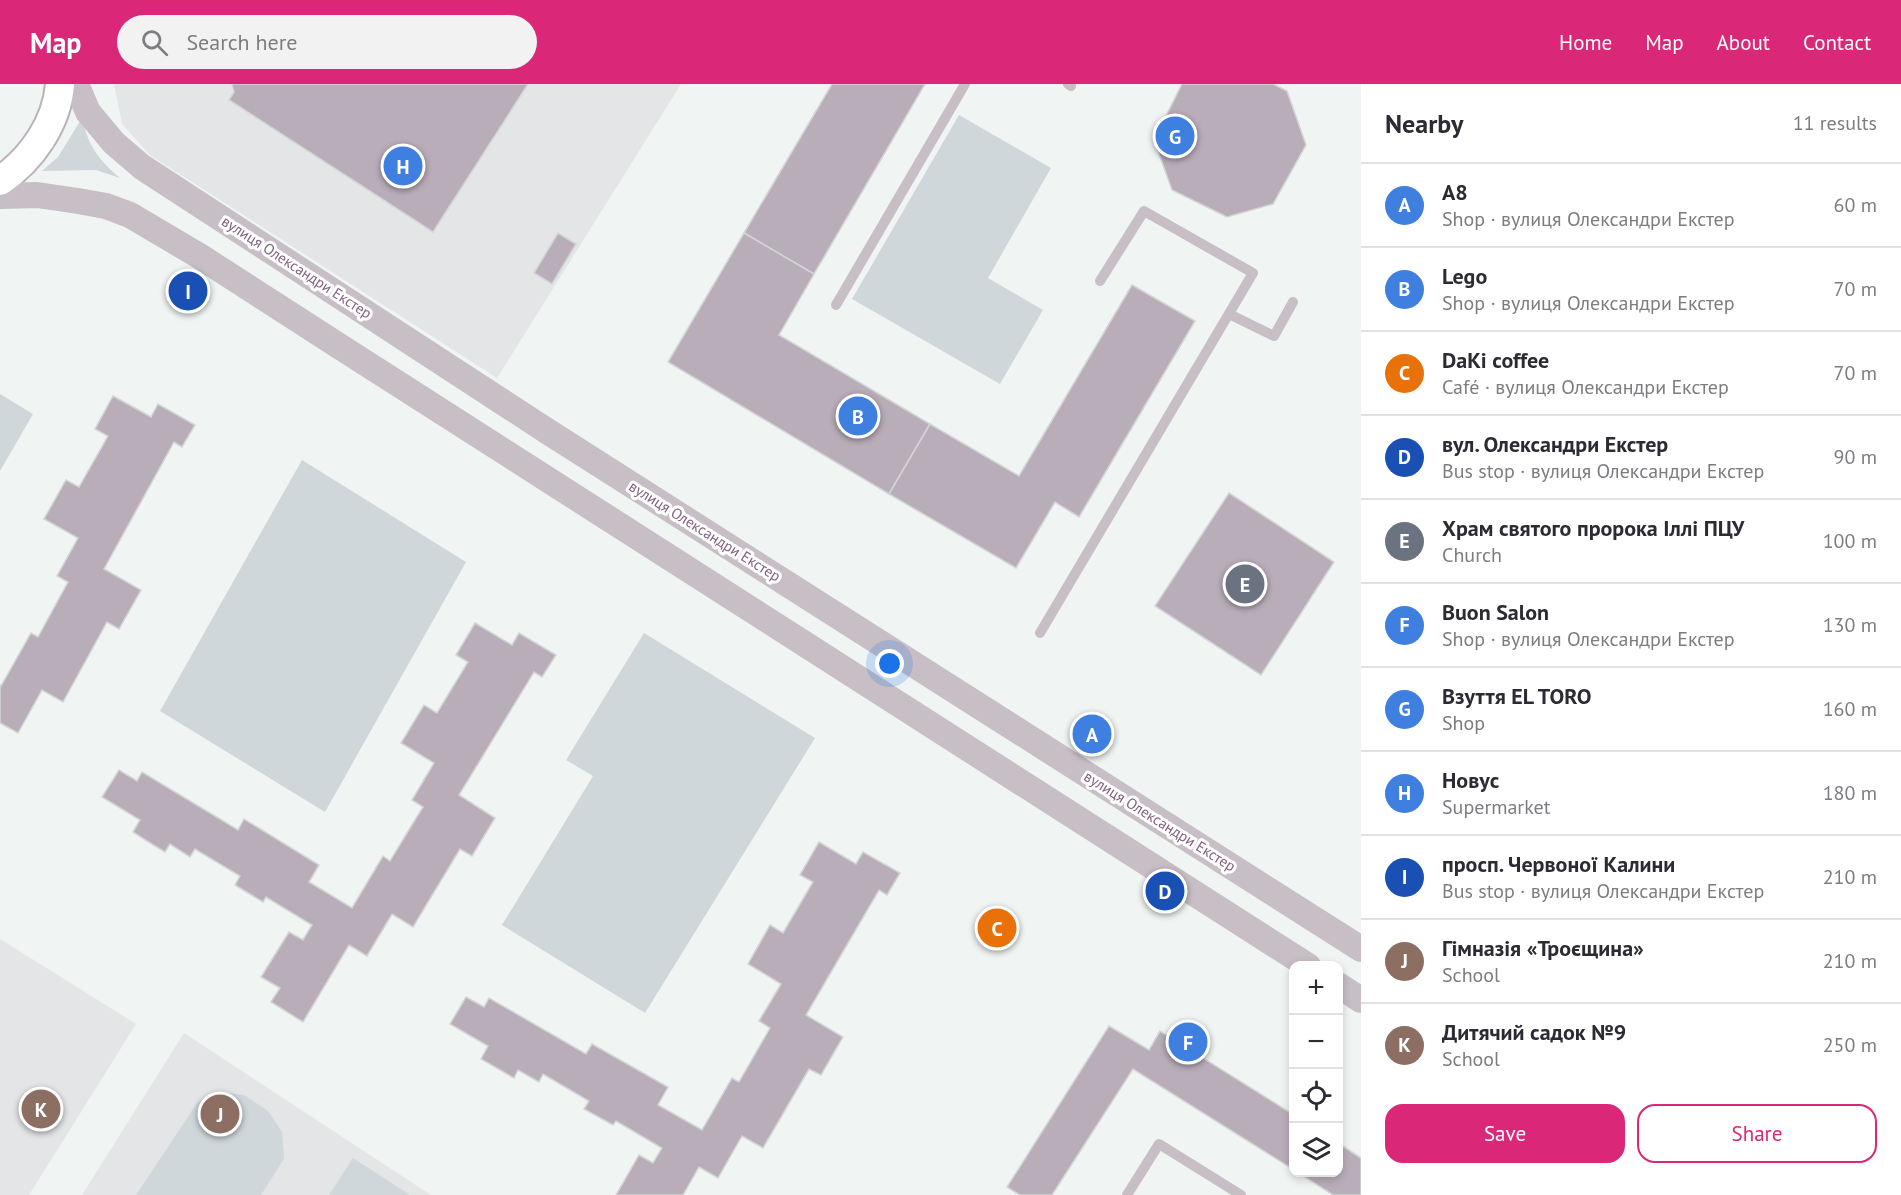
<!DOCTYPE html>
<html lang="en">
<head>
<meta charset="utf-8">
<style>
  :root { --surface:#fff; --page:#f2f2f3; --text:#2b2b33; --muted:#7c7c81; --line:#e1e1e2; --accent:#db2777 }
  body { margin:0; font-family:"PT Sans",sans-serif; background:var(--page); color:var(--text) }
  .controls { position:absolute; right:18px; bottom:18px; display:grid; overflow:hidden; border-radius:12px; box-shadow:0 3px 9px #0003 }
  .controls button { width:54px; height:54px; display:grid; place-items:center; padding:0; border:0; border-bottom:2px solid var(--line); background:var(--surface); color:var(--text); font:30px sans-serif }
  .you { position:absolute; left:890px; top:580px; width:21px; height:21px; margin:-15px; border:4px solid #fff; border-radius:50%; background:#1a73e8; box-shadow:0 0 0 9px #1a73e833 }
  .badge { display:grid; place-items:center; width:39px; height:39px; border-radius:50%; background:var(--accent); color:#fff; font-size:20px; font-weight:700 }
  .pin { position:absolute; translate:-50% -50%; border:3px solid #fff; box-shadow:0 2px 6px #0006 }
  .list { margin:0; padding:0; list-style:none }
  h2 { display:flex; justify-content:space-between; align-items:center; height:78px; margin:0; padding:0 24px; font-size:26px }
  h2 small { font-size:20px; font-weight:400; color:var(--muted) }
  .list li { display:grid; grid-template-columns:39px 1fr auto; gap:18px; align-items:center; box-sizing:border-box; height:84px; padding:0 24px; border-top:2px solid var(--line) }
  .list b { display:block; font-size:22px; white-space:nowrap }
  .list p { margin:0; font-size:20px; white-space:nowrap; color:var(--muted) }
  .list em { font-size:20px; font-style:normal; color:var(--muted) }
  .actions { display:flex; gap:12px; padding:18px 24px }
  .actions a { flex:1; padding:14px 0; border:2px solid var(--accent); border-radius:18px; text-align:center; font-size:21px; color:var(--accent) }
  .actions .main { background:var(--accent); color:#fff }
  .icon { flex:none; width:33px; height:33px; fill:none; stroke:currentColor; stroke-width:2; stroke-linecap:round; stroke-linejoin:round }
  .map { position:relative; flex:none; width:1361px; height:1111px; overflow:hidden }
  header { display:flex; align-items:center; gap:36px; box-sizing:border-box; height:84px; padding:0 30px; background:var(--accent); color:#fff }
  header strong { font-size:28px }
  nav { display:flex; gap:33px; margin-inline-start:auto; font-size:21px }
  .search { width:420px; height:54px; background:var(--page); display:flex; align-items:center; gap:15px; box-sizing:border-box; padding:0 21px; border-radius:33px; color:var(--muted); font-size:22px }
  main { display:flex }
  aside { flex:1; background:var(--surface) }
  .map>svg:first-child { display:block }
</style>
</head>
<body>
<header>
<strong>Map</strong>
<div class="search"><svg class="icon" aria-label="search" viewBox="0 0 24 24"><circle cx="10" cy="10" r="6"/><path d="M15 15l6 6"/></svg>Search here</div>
<nav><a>Home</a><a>Map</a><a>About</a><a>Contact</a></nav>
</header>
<main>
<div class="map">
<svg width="1361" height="1111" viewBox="0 0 1361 1111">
  <rect width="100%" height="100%" fill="#f0f4f3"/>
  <!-- built -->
  <g fill="#e3e5e6">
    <path d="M114,0H681L497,294L150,71L122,40Z"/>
    <path d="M0,855L136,940L29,1111H0Z"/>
    <path d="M184,949L431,1111H82Z"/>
  </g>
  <!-- green -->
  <g fill="#cfd7da">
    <path d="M959,31L1051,84L988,194L1043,226L1000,300L852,215Z"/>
    <path d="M82,34C89,63 98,75 120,94L96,86L42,87L58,73Z"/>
    <path d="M0,310L33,330L0,387Z"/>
    <path d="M302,376L466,478L325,728L160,627Z"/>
    <path d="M644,549L815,654L645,929L502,841L593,692L566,676Z"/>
    <path d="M219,1008L244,1011L268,1027L282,1048L284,1075L261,1111H136L197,1019Z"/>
    <path d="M353,1074L410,1111H329Z"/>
  </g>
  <!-- building -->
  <g fill="#b9adb9" stroke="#d3d5d4" stroke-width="1.5">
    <path d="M232,0H528L433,148L229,16L234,8Z"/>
    <path d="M832,0H925L814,190L744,149Z"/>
    <path d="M1182,0H1273L1287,7L1306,61L1273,120L1227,133L1172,106L1154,56Z"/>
    <path d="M558,149L576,160L552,200L534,189Z"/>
    <path d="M744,149L814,190L779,251L930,340L889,410L668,278Z"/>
    <path d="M1132,201L1195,237L1079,433L1055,418L1016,484L889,410L930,340L1019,392Z"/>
    <path d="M113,312L151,333L158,320L195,341L182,363L174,358L104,485L141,506L119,545L107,538L63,618L42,606L18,649L0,639V601L1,602L31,549L38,553L68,498L57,492L78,454L44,435L66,396L79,403L108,352L95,345Z"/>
    <path d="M1229,409L1334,478L1261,591L1155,522Z"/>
    <path d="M475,539L512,561L519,549L556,571L542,593L534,588L459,711L495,734L472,772L460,765L413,843L392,830L367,872L349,861L303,938L271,918L280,904L261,893L289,848L303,856L312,841L266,813L263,818L235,801L240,792L195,765L190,773L170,760L165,768L147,757L133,748L140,736L102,713L119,686L137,697L142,688L238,746L244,735L319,781L309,798L352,824L383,772L390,777L423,723L412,716L434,679L401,659L424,621L437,629L468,578L456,571Z"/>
    <path d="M819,758L856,780L863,768L900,789L887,811L879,806L806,931L843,953L821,991L809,985L763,1064L742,1052L718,1094L699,1083L683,1111H616L639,1071L653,1079L662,1064L616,1037L613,1041L584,1025L589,1017L543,990L539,998L518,986L514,994L481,975L488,962L450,940L466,913L484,923L489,914L586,970L592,960L668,1003L658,1021L702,1046L732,994L739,998L770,944L759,937L781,900L748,880L770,841L783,849L813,798L800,791Z"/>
    <path d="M1109,942L1149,966L1160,947L1294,1031V1086L1133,985L1052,1111H1020L1007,1103Z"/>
    <path d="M1338,1059L1361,1074V1111H1333L1297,1088H1338Z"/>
  </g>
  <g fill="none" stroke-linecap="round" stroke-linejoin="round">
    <defs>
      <path id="secondary" d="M0,97C32,75 57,39 60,0"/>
    </defs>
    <!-- secondary casing -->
    <use href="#secondary" stroke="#bbb1bb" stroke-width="32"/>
    <!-- service -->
    <g stroke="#c7bec6" stroke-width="10">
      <path d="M1068,0L1071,2"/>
      <path d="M836,221L965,0"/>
      <path d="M1229,230L1274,252L1293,218"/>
      <path d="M1040,549L1253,189L1144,127L1100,197"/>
      <path d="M1127,1111L1159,1060L1241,1111"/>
    </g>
    <!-- tertiary -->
    <g stroke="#c7bec6" stroke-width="26">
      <path d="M76,0L88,28L114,59L142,83L547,347L1361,865"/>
      <path d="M0,112L37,111L78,117L106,122L130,131L201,173L339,262L1308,882"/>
      <path d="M1338,901L1361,916"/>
    </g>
    <!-- secondary -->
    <use href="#secondary" stroke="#fff" stroke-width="28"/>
  </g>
  <g text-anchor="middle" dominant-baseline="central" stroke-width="6" stroke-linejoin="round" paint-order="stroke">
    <!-- street labels -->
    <g font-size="15" fill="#836181" stroke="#fff">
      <text transform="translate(297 183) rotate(33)">вулиця Олександри Екстер</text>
      <text transform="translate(705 447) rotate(32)">вулиця Олександри Екстер</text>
      <text transform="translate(1160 737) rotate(32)">вулиця Олександри Екстер</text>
    </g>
  </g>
</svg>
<div class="controls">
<button>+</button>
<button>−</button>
<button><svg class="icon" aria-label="locate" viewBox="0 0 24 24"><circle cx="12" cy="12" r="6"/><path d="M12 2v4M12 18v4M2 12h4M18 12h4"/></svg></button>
<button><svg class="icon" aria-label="layers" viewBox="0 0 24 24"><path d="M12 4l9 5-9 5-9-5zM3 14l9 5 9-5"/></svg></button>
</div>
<div class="you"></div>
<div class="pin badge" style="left:1092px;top:650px;background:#3f7fe0">A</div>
<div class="pin badge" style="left:858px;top:332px;background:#3f7fe0">B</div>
<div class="pin badge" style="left:997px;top:844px;background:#e8710a">C</div>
<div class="pin badge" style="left:1165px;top:807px;background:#1a4fb4">D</div>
<div class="pin badge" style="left:1245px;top:500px;background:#6b7280">E</div>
<div class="pin badge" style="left:1188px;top:958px;background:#3f7fe0">F</div>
<div class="pin badge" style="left:1175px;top:52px;background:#3f7fe0">G</div>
<div class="pin badge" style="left:403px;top:82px;background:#3f7fe0">H</div>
<div class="pin badge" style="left:188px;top:207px;background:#1a4fb4">I</div>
<div class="pin badge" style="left:220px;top:1030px;background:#8d6e63">J</div>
<div class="pin badge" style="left:41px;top:1025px;background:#8d6e63">K</div>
</div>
<aside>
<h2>Nearby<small>11 results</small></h2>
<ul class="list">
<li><span class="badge" style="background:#3f7fe0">A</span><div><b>A8</b><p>Shop · вулиця Олександри Екстер</p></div><em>60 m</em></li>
<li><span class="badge" style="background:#3f7fe0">B</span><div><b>Lego</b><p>Shop · вулиця Олександри Екстер</p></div><em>70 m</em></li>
<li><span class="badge" style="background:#e8710a">C</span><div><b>DaKi coffee</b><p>Café · вулиця Олександри Екстер</p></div><em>70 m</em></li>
<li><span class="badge" style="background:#1a4fb4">D</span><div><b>вул. Олександри Екстер</b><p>Bus stop · вулиця Олександри Екстер</p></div><em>90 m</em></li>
<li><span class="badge" style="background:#6b7280">E</span><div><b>Храм святого пророка Іллі ПЦУ</b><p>Church</p></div><em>100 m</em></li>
<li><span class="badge" style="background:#3f7fe0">F</span><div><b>Buon Salon</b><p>Shop · вулиця Олександри Екстер</p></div><em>130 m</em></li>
<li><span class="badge" style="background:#3f7fe0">G</span><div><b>Взуття EL TORO</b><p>Shop</p></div><em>160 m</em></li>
<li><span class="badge" style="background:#3f7fe0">H</span><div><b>Новус</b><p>Supermarket</p></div><em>180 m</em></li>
<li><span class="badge" style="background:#1a4fb4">I</span><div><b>просп. Червоної Калини</b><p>Bus stop · вулиця Олександри Екстер</p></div><em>210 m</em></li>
<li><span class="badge" style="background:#8d6e63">J</span><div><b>Гімназія «Троєщина»</b><p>School</p></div><em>210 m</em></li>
<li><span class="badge" style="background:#8d6e63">K</span><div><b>Дитячий садок №9</b><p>School</p></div><em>250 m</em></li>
</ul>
<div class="actions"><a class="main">Save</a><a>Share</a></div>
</aside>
</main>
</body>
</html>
